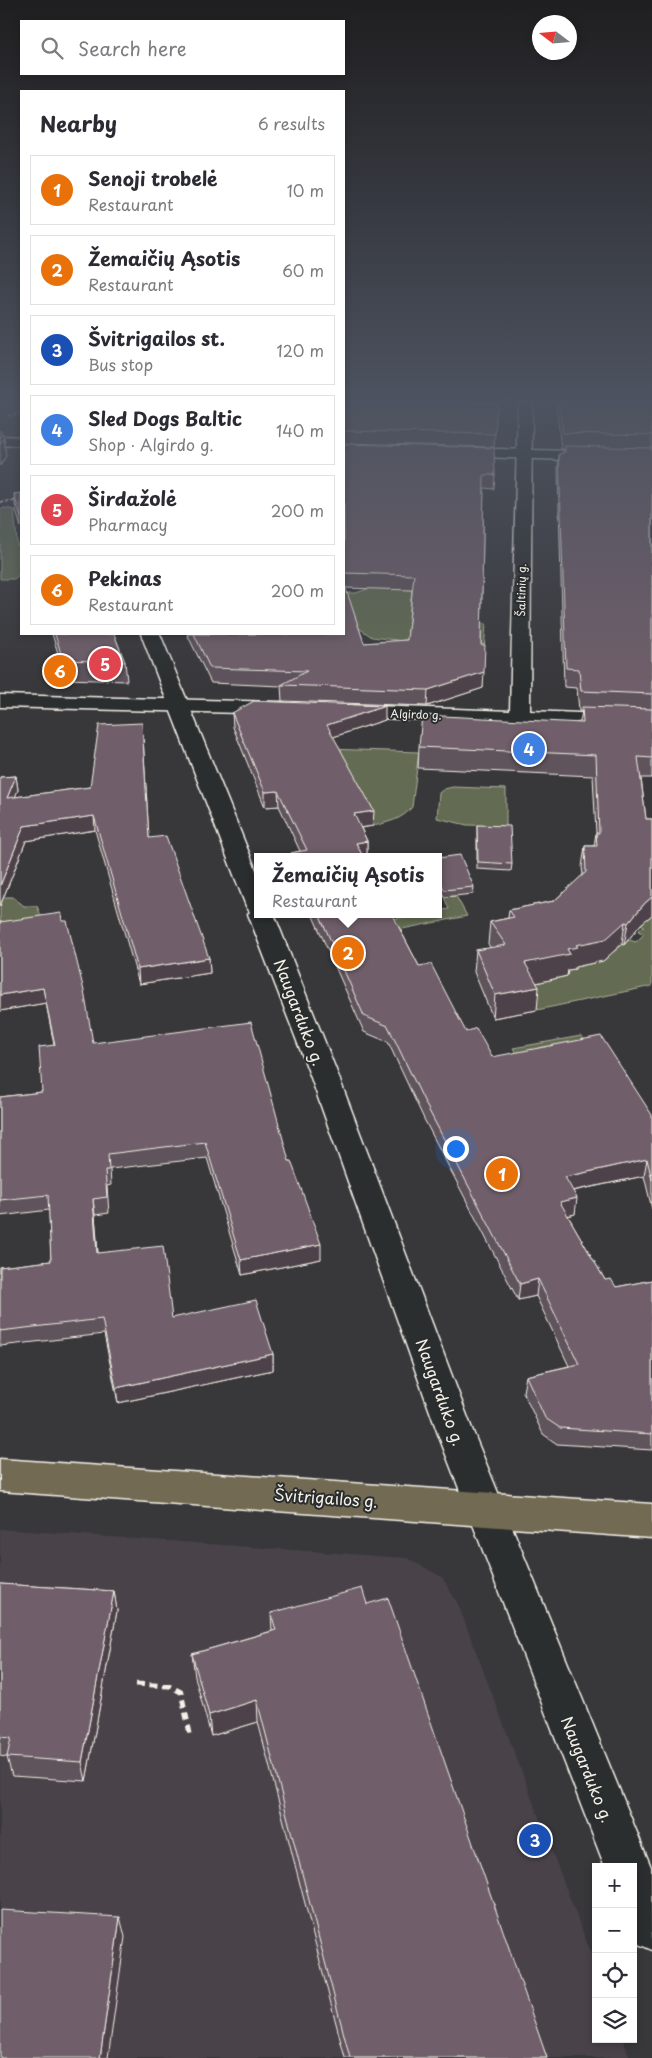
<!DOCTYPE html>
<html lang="en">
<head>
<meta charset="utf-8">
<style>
  :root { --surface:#fff; --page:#f7f7f7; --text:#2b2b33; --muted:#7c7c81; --line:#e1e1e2; --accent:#8a764a }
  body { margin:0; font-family:"Playpen Sans",sans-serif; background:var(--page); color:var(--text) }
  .controls { position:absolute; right:15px; bottom:15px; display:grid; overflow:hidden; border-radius:0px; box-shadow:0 2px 8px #0003 }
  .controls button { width:45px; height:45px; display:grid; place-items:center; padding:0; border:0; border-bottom:1px solid var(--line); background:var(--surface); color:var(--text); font:25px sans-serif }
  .compass { position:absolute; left:532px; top:15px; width:45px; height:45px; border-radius:50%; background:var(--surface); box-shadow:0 2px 8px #0003; rotate:286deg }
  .you { position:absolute; left:455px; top:1148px; width:18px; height:18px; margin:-12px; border:4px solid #fff; border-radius:50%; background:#1a73e8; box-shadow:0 0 0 8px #1a73e833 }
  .badge { display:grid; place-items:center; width:32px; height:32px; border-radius:50%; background:var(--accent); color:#fff; font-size:16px; font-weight:700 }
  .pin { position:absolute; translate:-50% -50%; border:2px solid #fff; box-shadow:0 1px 5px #0006 }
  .popup { position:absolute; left:254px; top:853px; width:188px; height:65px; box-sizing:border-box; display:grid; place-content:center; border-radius:0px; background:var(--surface); filter:drop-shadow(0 1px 4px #0005); font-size:16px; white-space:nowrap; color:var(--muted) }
  .popup b { font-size:19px; color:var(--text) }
  .popup::after { content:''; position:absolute; left:50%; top:100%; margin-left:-10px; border:10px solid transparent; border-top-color:var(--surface) }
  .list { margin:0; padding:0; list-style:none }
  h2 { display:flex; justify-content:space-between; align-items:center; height:65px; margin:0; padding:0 20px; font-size:21px }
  h2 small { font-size:16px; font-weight:400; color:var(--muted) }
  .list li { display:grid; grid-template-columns:32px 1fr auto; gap:15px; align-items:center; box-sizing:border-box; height:70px; margin:0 10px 10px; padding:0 10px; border:1px solid var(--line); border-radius:0px }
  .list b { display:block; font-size:19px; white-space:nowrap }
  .list p { margin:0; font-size:16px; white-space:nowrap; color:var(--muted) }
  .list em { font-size:16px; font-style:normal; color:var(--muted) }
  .icon { flex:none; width:28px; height:28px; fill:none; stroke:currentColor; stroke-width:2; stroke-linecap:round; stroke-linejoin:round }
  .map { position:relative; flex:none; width:652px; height:2058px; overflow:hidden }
  .search { position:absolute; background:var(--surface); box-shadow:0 2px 8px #0003; left:20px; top:20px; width:325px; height:55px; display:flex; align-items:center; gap:12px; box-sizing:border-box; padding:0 18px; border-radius:0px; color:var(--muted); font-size:19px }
  .panel { position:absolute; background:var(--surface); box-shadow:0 2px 8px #0003; left:20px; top:90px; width:325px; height:545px; border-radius:0px }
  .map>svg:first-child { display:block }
</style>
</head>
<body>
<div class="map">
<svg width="652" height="2058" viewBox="0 0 652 2058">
  <rect width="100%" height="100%" fill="#38373a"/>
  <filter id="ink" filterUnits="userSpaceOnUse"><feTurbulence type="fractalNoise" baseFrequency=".02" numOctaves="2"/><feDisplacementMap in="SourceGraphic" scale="10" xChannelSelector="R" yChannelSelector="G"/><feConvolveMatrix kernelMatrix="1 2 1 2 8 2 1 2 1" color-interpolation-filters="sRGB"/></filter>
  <g filter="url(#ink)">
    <!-- built -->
    <path fill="#484348" d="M0,1529L407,1558L442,1577L458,1604L596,1967V2039H623L630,2058H0Z"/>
    <!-- green -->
    <g fill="#646c52" stroke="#acae9d">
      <path d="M6,508L14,510L20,574L14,579H0V509Z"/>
      <path d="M370,588L413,590L481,620L486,625L484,651L372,637L359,628L344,624V593H356Z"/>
      <path d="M295,748L419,752L412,807C402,820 388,822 373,826L357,795Z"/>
      <path d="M453,787L506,789V826L467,825L437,818L439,793L444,789Z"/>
      <path d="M456,896L467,916L392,931L387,920L421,914H438V911L449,909L444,897Z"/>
      <path d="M0,897H13L24,906H37L43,921L0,936Z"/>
      <path d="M652,900V986L537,1010L519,979H550L567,976L564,971L613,952L629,940L636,942L644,934L638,931L644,926L641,924Z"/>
      <path d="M581,1036L599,1052L524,1067L513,1048Z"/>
    </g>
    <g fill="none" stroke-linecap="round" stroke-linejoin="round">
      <defs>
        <g id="minor">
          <path d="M518,403H532L530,711L652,716V728L346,717L339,715L336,711L339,707L346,705L510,711Z"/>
          <path d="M0,695L281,702L288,704L291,708L288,712L281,714L0,707Z"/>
        </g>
        <g id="secondary">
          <path d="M0,436L21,437V445L0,446Z"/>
          <path d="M458,448L652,453V463L453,456L450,453L453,450Z"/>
          <path d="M141,634H160L258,875V914H274L338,1075L474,1434L651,1867L652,1950L636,1943L633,1938V1867H605L438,1434L310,1075L248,914L250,912L246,906Z"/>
        </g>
        <path id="primary" d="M0,1459L652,1504V1538L0,1491Z"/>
      </defs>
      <!-- minor casing -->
      <use href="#minor" stroke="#f4f1e8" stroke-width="3"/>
      <!-- secondary casing -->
      <use href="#secondary" stroke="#f4f1e8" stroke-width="3"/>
      <!-- primary casing -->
      <use href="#primary" stroke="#f4f1e8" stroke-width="3"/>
      <!-- path-far1 -->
      <g stroke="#f4f1e8" stroke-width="2" stroke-dasharray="3 2.5" stroke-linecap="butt">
        <path d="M8,416L21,412"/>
        <path d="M0,502L21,500"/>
      </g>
      <!-- path -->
      <path stroke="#f4f1e8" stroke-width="5" stroke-dasharray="8 5.5" stroke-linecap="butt" d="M136,1684L169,1686L181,1692L191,1738"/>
      <!-- minor -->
      <use href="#minor" fill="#2a2d2e" fill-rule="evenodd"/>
      <!-- secondary -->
      <use href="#secondary" fill="#2a2d2e" fill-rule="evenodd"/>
      <!-- primary -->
      <use href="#primary" fill="#736b52" fill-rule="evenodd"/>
    </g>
    <!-- wall -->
    <g fill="#5f525b" stroke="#f4f1e8" fill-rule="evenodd">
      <path d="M344,403H497L494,447L344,443Z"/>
      <path d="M556,403H652V778H641L646,819H652V915L641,924L624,945L622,944L603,961L575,967V969L568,970L567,976L536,983L537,1010L493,1018L474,972L476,950L491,948L488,944L490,922L508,918L509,910L554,901L583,875L582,867L585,846H594L596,833L593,776L418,768L419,747L580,722L582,711H579L577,688L564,687L558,471L559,454L564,452V449H561Z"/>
      <path d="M344,444L495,475L494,489L484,488L481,645L483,688L427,706L282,701L281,686L211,683L187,634H344ZM345,588L412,590L407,640L364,643Z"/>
      <path d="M21,493V527L16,511L14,494Z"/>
      <path d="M52,634H114L125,662L127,681L66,679Z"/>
      <path d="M232,713L385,720L333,737L373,826L361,828L367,841V856L291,857V853L300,851L279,806L265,807L233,727Z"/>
      <path d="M143,736L149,838L209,958L210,973L139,984L95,830L26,841L0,906V777L16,776L18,790L15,797L90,787Z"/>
      <path d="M477,825L512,864L511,871L477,869Z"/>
      <path d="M438,858L474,887L473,894L444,897L438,883Z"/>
      <path d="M312,914H392L419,966L466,1032L492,1057L652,1115V1209L644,1176L573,1191L575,1214L568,1216L605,1280L616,1287L652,1280V1450L557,1444L543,1434L523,1392L526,1376L569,1366L536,1296L518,1300L424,1119L388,1042L364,1032Z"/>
      <path d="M0,922L93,1043L289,1161L321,1259L242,1275L207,1158L110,1169L111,1185L107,1186L109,1213L95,1215L98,1253L172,1318L273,1354V1370L118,1403L104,1334L0,1346V1267L51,1261L49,1210L0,1216V1218V1097L42,1092L54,1045L46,1003L0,1011Z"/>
      <path d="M0,1584L114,1591L117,1611L86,1781L12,1776L7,1757L0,1756Z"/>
      <path d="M367,1604L547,2058H345L258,1722L211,1736L195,1677L192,1654L272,1631L271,1613Z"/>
    </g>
    <!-- shaded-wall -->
    <g fill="#4e424a" stroke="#f4f1e8">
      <path d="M4,438L6,456L0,466V444Z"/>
      <path d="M484,672L483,688L427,706L428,690Z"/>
      <path d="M385,706V720L327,739V725Z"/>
      <path d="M16,776L18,790L9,812L7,798Z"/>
      <path d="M278,791L279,806L265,807V792Z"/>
      <path d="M374,811L373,826L353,829L354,814Z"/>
      <path d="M94,816L95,830L26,841L0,906V886L24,826Z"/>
      <path d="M367,841V856L363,857L356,843Z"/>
      <path d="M652,897V915L641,924L624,945L628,923L645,903Z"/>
      <path d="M625,922L622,944L603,961L575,967V969L568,970L567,976L523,986L525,963L567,949Z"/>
      <path d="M209,958L210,973L139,984L138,969Z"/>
      <path d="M539,987L537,1010L493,1018L495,995Z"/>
      <path d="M43,988L46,1003L0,1011V995Z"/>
      <path d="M647,1159L644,1176L562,1193L565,1177Z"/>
      <path d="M577,1198L575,1214L558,1218L560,1202Z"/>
      <path d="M93,1199L95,1215L99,1269L97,1253Z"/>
      <path d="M321,1244V1259L242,1275L241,1260Z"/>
      <path d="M538,1279L536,1296L518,1300L520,1284Z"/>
      <path d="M273,1354V1370L118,1403L116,1388Z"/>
      <path d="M114,1591L117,1611L86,1781L82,1762Z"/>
      <path d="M257,1700L258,1722L211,1736L209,1715Z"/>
      <path d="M120,1917L125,1937L108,2058H100Z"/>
    </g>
    <!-- building -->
    <g fill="#6f5f6a" stroke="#f4f1e8">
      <path d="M344,403H497L495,434L344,431Z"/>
      <path d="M559,403H652V435L563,433Z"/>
      <path d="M0,430L4,438L0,444Z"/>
      <path d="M344,444L494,448L495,475H484L481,645H485L484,672L428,690L281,685L307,671L210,668L194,634H344V583L364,643L407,640L414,575L344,573Z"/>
      <path d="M565,446L652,448V694L581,691L579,669L566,668L559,454L565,452Z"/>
      <path d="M21,493V518L14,494Z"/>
      <path d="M55,634H114L125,662L63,660Z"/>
      <path d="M254,701L385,706L327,725L374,811L354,814L367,841L356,843L363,857H293L291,853L307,850L278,791L265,792L232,713Z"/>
      <path d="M582,707L652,709V758L638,757L646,819H652V897L645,903L628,923L625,922L606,939L576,945L578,947L567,949L570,954L525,963L539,987L495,995L476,950L506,945L490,922L514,917L509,910L554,901L586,872L585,846H597L596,833H599L596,755L419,747L422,715L583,723Z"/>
      <path d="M142,723L149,838L166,836L209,958L138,969L94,816L24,826L0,886V777L16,776L7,798L90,787L99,725Z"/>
      <path d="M477,825L510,826L512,864L478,862Z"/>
      <path d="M460,855L474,887L444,890L438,875V858Z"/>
      <path d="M61,913L62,921H67L84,991L93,1043L251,1022L289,1161H291L321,1244L241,1260L205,1142L108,1154L109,1170H105L107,1197L93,1199L97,1253L163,1246L172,1318L256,1300L273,1354L116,1388L102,1319L0,1331V1267L51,1261L48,1195L0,1200V1097L42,1092L39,1047L55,1045L43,988L0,995V922Z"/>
      <path d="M319,914H392L419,966L431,964L466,1032L476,1028L492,1057L601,1036L652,1115V1180L647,1159L565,1177L577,1198L560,1202L605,1280L611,1279L616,1287L652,1280V1434L560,1428L545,1418L526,1376L579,1364L538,1279L520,1284L425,1103L388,1026L364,1016Z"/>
      <path d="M0,1584L114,1591L82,1762L7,1757L11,1738L0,1737Z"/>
      <path d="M362,1588L367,1604L388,1598L547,2058H350L257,1700L209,1715L192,1654L276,1630L271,1613Z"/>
      <path d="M0,1910L120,1917L100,2058H0Z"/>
    </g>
  </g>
  <!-- sky -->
  <linearGradient id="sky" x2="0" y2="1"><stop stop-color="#1f1e20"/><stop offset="0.58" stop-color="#4d5360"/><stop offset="1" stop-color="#4d5360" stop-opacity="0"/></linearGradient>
  <rect width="652" height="691" fill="url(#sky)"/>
  <g text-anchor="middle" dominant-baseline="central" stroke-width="4" stroke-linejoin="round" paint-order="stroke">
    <!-- far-street labels -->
    <g font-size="11" fill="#f4f1e8" stroke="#2a2d2e">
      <text transform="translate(521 590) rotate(-89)">Šaltinių g.</text>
      <text transform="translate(416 714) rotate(2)">Algirdo g.</text>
    </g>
    <!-- near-street labels -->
    <g font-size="16" fill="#f4f1e8" stroke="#2a2d2e">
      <text transform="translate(300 1012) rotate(69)">Naugarduko g.</text>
      <text transform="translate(441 1392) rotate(70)">Naugarduko g.</text>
      <text transform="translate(326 1497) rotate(4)">Švitrigailos g.</text>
      <text transform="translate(588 1769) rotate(68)">Naugarduko g.</text>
    </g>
  </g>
</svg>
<div class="controls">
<button>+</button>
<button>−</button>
<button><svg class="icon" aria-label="locate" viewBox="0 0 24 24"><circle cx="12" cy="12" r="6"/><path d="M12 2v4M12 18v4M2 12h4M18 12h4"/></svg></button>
<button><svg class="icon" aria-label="layers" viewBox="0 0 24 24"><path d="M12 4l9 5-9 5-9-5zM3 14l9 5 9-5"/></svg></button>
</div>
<svg class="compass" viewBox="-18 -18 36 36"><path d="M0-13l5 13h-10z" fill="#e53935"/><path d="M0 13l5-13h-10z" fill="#7c7c81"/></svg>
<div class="you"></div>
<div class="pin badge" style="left:502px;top:1174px;background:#e8710a">1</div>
<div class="pin badge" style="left:348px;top:953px;background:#e8710a">2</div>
<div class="popup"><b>Žemaičių Ąsotis</b>Restaurant</div>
<div class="pin badge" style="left:535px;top:1840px;background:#1a4fb4">3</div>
<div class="pin badge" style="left:529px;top:749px;background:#3f7fe0">4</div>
<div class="pin badge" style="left:105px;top:664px;background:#e0444e">5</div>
<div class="pin badge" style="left:60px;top:671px;background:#e8710a">6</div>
<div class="search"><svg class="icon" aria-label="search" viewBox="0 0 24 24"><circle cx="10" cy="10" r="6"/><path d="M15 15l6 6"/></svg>Search here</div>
<section class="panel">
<h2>Nearby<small>6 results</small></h2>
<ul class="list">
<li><span class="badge" style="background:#e8710a">1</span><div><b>Senoji trobelė</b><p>Restaurant</p></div><em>10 m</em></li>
<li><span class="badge" style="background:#e8710a">2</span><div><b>Žemaičių Ąsotis</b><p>Restaurant</p></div><em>60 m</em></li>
<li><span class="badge" style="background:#1a4fb4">3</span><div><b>Švitrigailos st.</b><p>Bus stop</p></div><em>120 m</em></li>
<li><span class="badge" style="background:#3f7fe0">4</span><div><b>Sled Dogs Baltic</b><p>Shop · Algirdo g.</p></div><em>140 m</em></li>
<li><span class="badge" style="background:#e0444e">5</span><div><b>Širdažolė</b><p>Pharmacy</p></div><em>200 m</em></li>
<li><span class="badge" style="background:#e8710a">6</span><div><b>Pekinas</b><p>Restaurant</p></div><em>200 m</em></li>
</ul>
</section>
</div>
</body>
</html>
